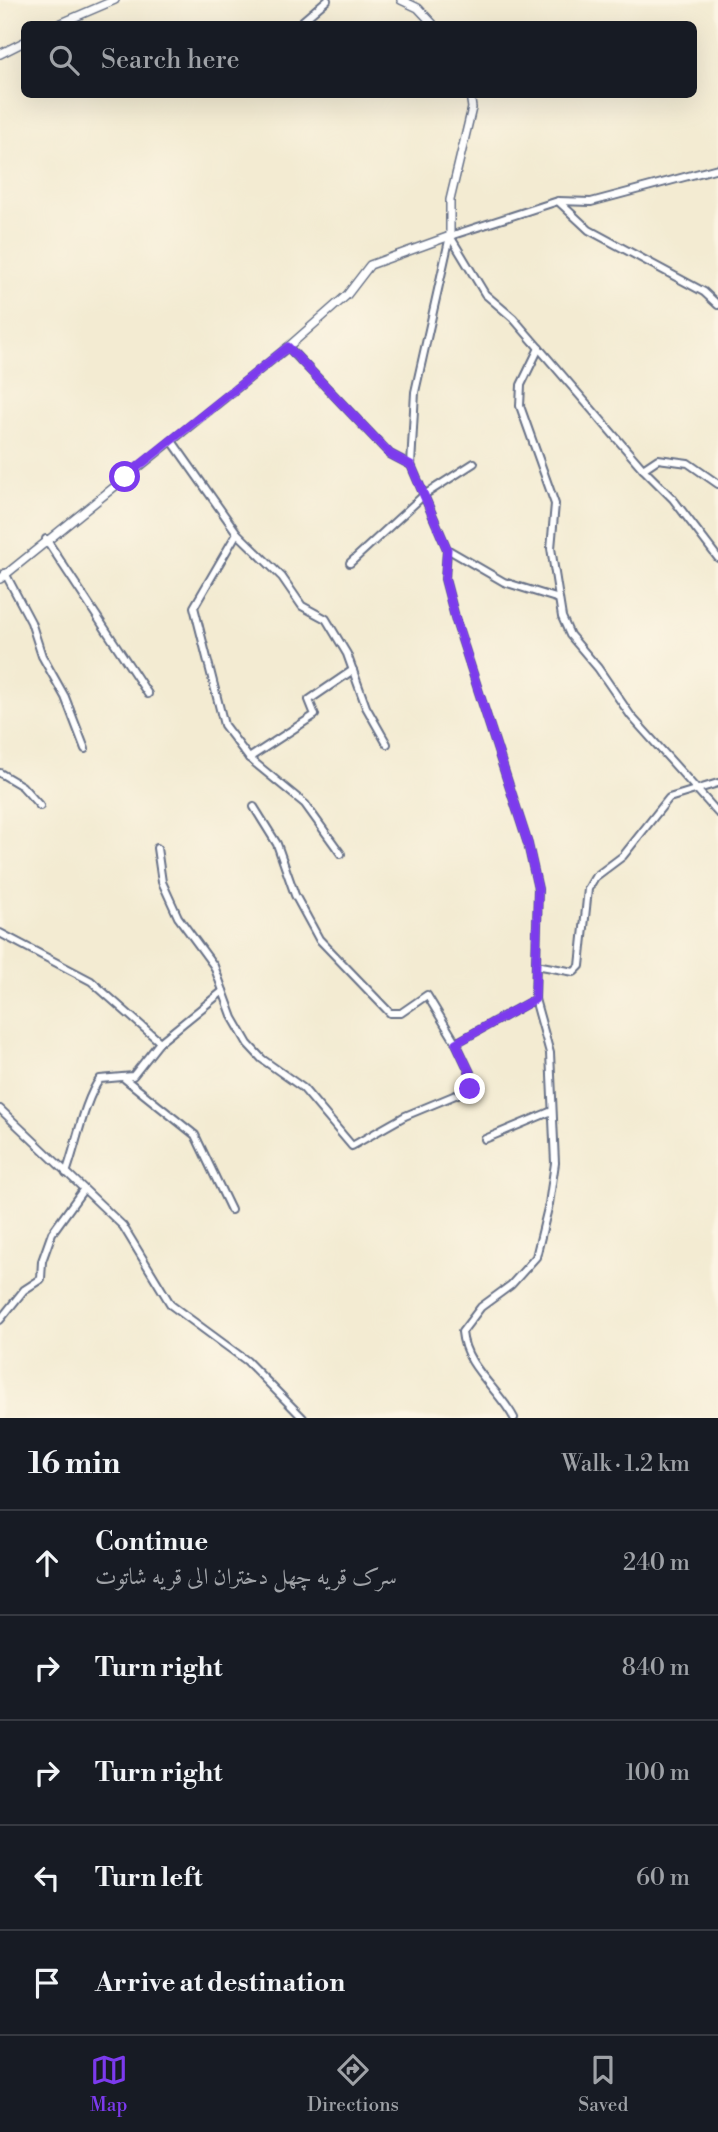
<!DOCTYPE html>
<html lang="en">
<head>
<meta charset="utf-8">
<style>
  :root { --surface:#171b24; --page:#242831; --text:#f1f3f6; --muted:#9ea1a6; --line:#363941; --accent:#7c3aed }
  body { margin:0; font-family:"Libre Bodoni",Amiri,serif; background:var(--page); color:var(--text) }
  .stop { position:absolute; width:21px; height:21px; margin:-16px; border:5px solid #7c3aed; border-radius:50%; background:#fff }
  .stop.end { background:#7c3aed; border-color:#fff; box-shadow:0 2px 7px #0008 }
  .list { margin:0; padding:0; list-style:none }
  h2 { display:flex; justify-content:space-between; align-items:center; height:91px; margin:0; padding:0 28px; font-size:30px }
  h2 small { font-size:23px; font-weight:400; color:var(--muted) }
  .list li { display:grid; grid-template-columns:46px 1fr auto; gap:21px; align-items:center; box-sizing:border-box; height:105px; padding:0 28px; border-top:2px solid var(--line) }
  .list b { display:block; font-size:26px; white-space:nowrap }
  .list p { margin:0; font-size:23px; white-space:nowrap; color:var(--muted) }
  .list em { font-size:23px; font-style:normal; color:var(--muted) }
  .icon { flex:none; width:38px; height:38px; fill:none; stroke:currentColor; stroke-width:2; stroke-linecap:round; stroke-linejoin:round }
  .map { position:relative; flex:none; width:718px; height:1418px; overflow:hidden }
  .search { position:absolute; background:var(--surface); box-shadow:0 7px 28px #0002; left:21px; right:21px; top:21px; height:77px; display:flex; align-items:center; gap:18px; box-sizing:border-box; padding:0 24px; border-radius:10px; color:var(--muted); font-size:26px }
  .sheet { height:616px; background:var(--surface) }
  nav { display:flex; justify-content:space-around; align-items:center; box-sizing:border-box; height:98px; border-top:2px solid var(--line); background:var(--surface); font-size:19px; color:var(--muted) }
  nav a { display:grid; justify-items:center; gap:4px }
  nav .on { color:var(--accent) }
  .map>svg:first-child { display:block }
</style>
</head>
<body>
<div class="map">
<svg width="718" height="1418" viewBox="0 0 718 1418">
  <rect width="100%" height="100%" fill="#fcf5e5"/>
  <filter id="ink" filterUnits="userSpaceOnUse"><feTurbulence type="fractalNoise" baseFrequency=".0143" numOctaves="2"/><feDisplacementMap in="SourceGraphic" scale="14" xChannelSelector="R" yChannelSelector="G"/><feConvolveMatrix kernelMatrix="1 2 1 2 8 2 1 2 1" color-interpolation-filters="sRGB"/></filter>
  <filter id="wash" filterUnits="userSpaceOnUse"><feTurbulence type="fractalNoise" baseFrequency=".00686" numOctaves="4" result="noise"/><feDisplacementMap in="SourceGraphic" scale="28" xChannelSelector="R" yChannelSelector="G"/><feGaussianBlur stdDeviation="1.57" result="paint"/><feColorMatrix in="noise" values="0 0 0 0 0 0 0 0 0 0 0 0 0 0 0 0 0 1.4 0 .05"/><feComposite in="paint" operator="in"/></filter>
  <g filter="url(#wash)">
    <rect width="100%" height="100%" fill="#f3ebd2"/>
  </g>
  <g filter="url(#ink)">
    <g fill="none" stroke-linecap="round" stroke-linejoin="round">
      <defs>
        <g id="minor">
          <path d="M299,24L327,0"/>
          <path d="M558,201L589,230L704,292L718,305"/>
          <path d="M450,236L415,392L411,465L447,549L445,579L456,621L528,844L538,889L535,999L550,1053L555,1163L549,1204L536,1257L511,1285L481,1307L462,1332C465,1367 499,1389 514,1418"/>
          <path d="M450,236L485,294L513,318L643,469L673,499L718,558"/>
          <path d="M450,236L558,201L591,202L718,168"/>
          <path d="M288,347L390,454L411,465"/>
          <path d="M539,348L521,385L520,406L555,504L551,548L562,617L570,635L598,668L631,716L718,813"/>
          <path d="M172,441L237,533L282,577L302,606L326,619L347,654L366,707L387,744"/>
          <path d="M643,469L658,459L688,463L718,484"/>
          <path d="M237,533L194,607L224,725L249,758L305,804L341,854"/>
          <path d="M46,539L148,694"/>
          <path d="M447,549L504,582L559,599"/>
          <path d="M350,563L424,495L474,463"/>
          <path d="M5,573L31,622L42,656L65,697L85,749"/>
          <path d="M249,758L315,715L309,700L353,670"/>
          <path d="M0,773L22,786L40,806"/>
          <path d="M157,848L162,882L178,917L214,966L233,1018L248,1044L262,1059L303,1088L352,1146L405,1116L470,1089L474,1085L473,1079L456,1043L427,995L401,1013H390L319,939L295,895L277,844L254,807"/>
          <path d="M0,933L91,981L160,1042"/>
          <path d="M536,965L574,972L580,966L588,889L595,877L623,856L669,798L718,783"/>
          <path d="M456,1043L535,999"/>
          <path d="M125,1079L195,1135L231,1210"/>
          <path d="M0,1109L123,1226L171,1305L247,1361L303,1418"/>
          <path d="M485,1139L552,1111"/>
          <path d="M66,1173C76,1146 84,1100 100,1079L133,1076L160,1042L223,991"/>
          <path d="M0,1320L24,1290L41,1279L42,1261L52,1233L83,1190"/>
        </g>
        <g id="tertiary">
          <path d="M401,0L418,8L433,24"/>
          <path d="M59,24L115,0"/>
          <path d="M0,54L24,42"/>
          <path d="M0,579L288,347L347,295L370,265L450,236V200L472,108L470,94"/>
        </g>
      </defs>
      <!-- minor casing -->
      <use href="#minor" stroke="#677187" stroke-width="10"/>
      <!-- tertiary casing -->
      <use href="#tertiary" stroke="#677187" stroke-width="10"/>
      <!-- minor -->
      <use href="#minor" stroke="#fff" stroke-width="6"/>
      <!-- tertiary -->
      <use href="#tertiary" stroke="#fff" stroke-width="7"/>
    </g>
  </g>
  <g fill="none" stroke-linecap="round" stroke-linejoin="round" filter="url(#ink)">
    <!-- route -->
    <path stroke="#7c3aed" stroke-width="9" d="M125,477L288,347L390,454L411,465L447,549L445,579L456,621L528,844L538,889L535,999L456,1043L473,1079L474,1085L470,1089"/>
  </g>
</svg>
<div class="stop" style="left:125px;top:477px"></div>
<div class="stop end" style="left:470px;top:1089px"></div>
<div class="search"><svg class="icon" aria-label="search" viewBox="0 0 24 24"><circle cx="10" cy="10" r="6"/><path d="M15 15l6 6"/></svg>Search here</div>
</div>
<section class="sheet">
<h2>16 min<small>Walk · 1.2 km</small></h2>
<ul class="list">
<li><svg class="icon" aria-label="ahead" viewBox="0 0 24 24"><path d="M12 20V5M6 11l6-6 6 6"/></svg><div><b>Continue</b><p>سرک قریه چهل دختران الی قریه شاتوت</p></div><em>240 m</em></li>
<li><svg class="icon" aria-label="right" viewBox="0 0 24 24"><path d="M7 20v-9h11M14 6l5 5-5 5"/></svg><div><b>Turn right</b></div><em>840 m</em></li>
<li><svg class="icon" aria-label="right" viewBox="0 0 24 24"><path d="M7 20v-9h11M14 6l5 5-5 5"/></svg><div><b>Turn right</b></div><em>100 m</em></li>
<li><svg class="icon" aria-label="left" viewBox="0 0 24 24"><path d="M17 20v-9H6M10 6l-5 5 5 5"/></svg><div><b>Turn left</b></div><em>60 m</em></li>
<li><svg class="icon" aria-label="arrive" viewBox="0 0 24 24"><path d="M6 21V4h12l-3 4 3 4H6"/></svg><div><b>Arrive at destination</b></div></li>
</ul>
</section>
<nav>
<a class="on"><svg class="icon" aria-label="map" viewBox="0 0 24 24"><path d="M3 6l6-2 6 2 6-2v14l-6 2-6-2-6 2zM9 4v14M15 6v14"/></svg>Map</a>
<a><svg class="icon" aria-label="directions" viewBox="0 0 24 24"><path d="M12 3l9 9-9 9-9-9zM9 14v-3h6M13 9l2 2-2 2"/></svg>Directions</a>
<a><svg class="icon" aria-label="saved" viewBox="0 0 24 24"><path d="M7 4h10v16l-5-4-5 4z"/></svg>Saved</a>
</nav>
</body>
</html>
